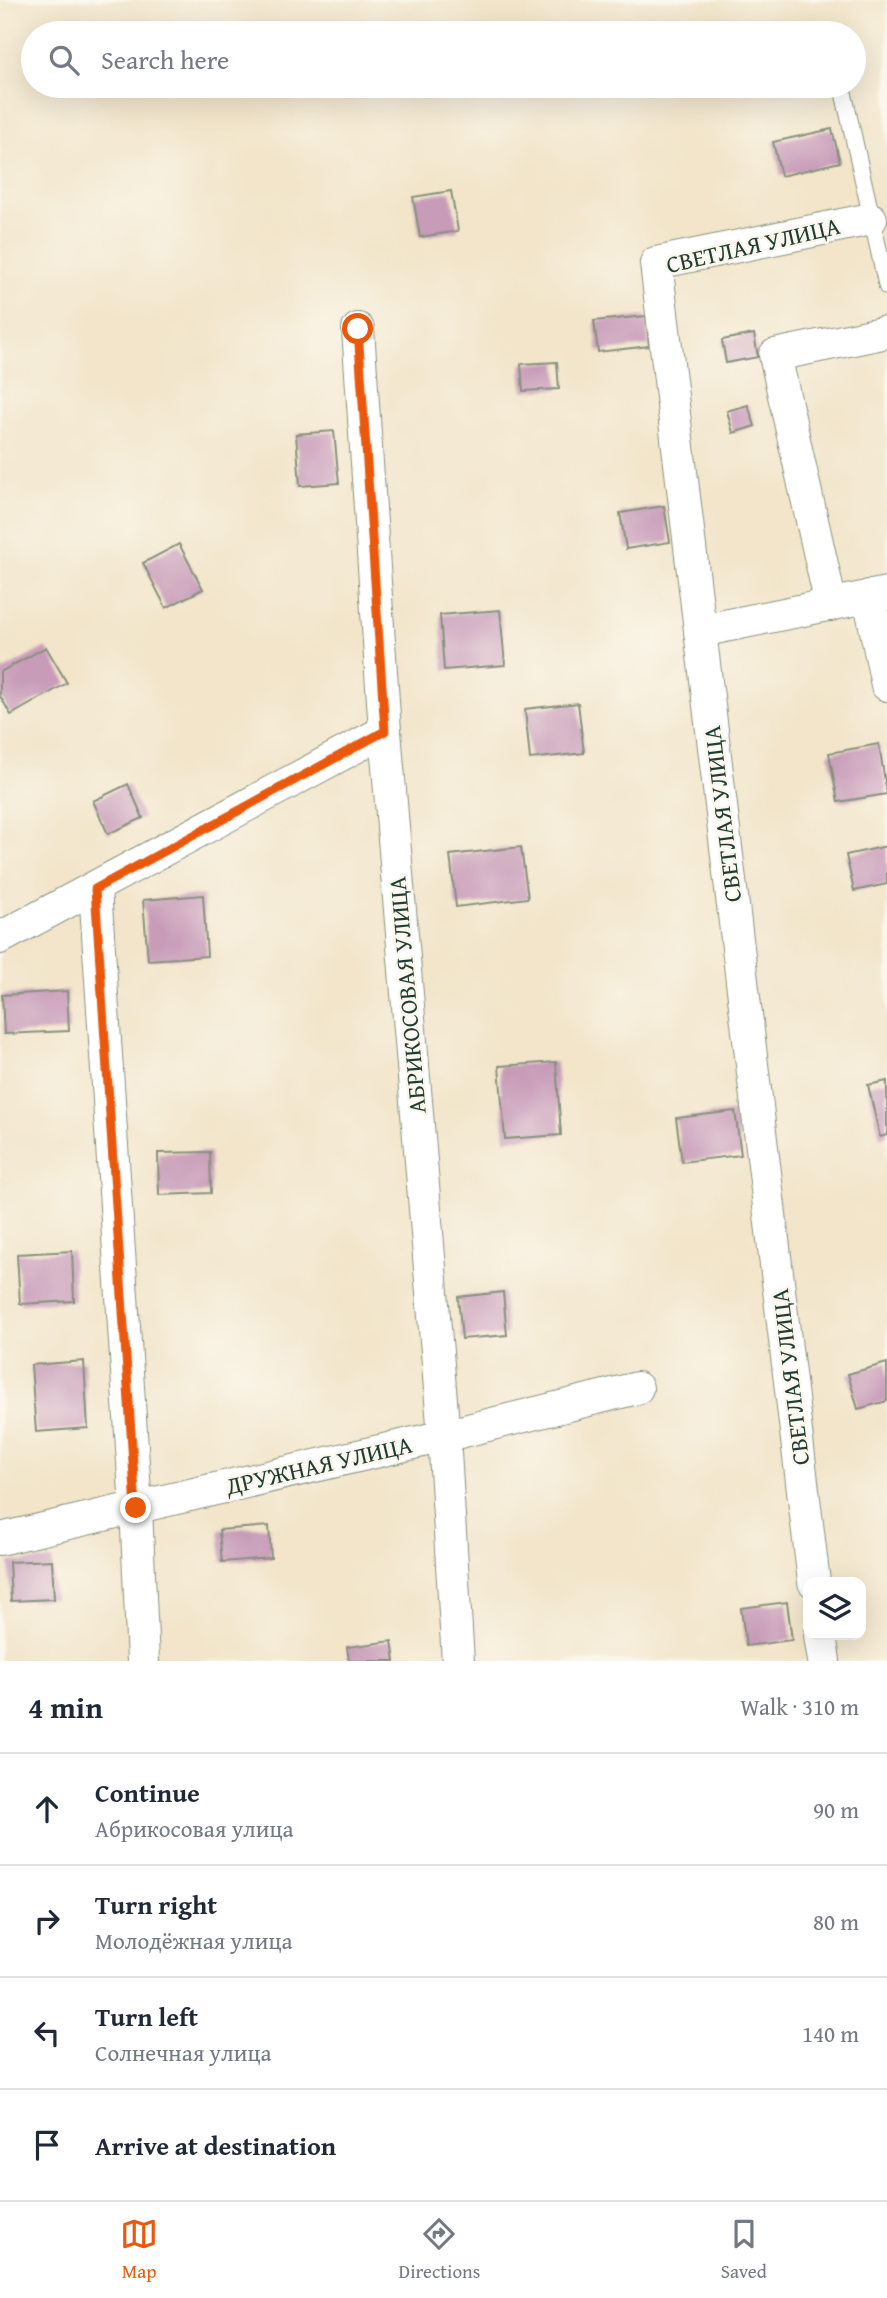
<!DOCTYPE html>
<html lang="en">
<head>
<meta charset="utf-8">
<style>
  :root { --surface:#fff; --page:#f6f6f7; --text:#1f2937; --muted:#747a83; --line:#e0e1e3; --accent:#ea580c }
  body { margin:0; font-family:"Gentium Book Plus",serif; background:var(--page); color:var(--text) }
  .controls { position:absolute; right:21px; bottom:21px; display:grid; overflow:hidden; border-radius:14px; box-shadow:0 7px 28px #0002 }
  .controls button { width:63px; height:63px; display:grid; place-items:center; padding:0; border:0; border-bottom:2px solid var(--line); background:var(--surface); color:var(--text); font:35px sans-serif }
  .stop { position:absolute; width:21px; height:21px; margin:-16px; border:5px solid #ea580c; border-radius:50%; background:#fff }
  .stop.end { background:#ea580c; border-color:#fff; box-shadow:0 2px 7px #0008 }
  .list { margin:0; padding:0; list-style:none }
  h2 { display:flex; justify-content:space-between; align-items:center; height:91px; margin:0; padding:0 28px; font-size:30px }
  h2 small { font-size:23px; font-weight:400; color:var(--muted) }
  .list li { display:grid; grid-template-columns:46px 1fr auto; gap:21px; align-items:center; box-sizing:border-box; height:112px; padding:0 28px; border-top:2px solid var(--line) }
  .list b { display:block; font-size:26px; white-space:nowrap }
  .list p { margin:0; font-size:23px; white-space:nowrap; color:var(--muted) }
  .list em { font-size:23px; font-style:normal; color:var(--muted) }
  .icon { flex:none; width:38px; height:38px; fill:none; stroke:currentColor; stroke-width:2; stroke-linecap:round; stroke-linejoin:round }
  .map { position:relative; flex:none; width:887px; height:1661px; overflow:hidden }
  .search { position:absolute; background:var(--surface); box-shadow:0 7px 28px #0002; left:21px; right:21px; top:21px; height:77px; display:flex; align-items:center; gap:18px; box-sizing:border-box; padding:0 24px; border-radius:38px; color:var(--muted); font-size:26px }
  .sheet { height:539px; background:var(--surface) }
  nav { display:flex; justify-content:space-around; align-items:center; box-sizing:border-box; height:98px; border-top:2px solid var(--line); background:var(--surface); font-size:19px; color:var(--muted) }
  nav a { display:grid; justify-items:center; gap:4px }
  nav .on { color:var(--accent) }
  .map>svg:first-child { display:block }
</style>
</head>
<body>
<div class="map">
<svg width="887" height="1661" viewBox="0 0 887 1661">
  <rect width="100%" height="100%" fill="#fbf7ec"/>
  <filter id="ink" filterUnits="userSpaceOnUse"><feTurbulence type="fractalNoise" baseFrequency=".0143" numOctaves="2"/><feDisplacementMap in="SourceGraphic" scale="14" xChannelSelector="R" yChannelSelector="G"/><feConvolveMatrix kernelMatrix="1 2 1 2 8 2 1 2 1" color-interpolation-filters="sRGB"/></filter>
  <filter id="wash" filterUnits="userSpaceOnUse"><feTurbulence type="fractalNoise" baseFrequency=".00686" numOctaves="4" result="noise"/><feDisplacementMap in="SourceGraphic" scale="28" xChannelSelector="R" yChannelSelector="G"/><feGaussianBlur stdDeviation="1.57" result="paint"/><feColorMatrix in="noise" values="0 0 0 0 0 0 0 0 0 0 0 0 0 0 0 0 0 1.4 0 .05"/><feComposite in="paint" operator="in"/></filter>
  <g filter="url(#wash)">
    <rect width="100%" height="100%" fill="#f2e5ca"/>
    <g id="blocks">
      <!-- building -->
      <g fill="#c89cb9">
        <path d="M832,129L840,162L781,176L773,142Z"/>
        <path d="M451,191L458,231L420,237L413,197Z"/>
        <path d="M646,316L649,346L598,352L594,321Z"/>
        <path d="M754,334L758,357L726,363L722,340Z"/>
        <path d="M557,362L559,389L523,391L521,364Z"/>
        <path d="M748,405L755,426L733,433L727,411Z"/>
        <path d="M334,431L339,483L300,486L296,434Z"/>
        <path d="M664,506L670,542L626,549L620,513Z"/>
        <path d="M179,544L203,589L166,608L143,563Z"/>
        <path d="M500,610L505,665L444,670L440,615Z"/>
        <path d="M46,647L67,683L11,715L0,696V672Z"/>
        <path d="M578,703L584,753L530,759L525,709Z"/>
        <path d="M879,744L887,794L838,802L829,753Z"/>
        <path d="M128,784L143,818L108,834L93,801Z"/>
        <path d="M887,846V884L854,891L846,855Z"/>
        <path d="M521,847L528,898L456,907L450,855Z"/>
        <path d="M203,895L207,956L148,960L143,900Z"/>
        <path d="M67,991L69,1031L4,1034L2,995Z"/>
        <path d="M556,1062L561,1135L505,1139L499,1066Z"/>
        <path d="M887,1081V1135L880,1137L868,1085Z"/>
        <path d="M735,1111L741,1155L682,1162L676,1118Z"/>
        <path d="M210,1152L211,1193L159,1195L158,1153Z"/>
        <path d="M72,1251L74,1301L20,1304L17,1254Z"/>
        <path d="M503,1292L507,1335L462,1339L458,1297Z"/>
        <path d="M84,1361L88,1428L36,1432L31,1365Z"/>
        <path d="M887,1363V1401L858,1409L848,1374Z"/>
        <path d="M269,1526L271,1558L222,1562L219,1530Z"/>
        <path d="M52,1560L54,1599L11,1601L9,1562Z"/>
        <path d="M787,1602L792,1640L746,1646L741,1608Z"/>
        <path d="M392,1641L395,1661H349L347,1647Z"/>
      </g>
    </g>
  </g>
  <g filter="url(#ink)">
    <use href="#blocks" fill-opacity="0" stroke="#88917f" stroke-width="2"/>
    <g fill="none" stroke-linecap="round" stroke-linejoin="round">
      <defs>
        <path id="lane" d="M842,86L887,287"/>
        <g id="street">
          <path d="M358,329L385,731L444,1436L458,1661"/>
          <path d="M869,596L887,685"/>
          <path d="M831,605L775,355L887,332"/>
          <path d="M700,631L887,593"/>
          <path d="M95,889L136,1508L143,1661"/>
          <path d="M0,938L385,731"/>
          <path d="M0,1539L444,1436L637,1388"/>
          <path d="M814,1582L656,263L871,219"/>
          <path d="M820,1635L824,1661"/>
        </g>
      </defs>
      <!-- lane casing -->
      <use href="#lane" stroke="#88917f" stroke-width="18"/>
      <!-- street casing -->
      <use href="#street" stroke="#88917f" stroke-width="34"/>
      <!-- lane -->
      <use href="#lane" stroke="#fff" stroke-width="16"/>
      <!-- street -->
      <use href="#street" stroke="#fff" stroke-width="32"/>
    </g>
  </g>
  <g fill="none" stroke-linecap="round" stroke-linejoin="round" filter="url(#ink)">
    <!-- route -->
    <path stroke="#ea580c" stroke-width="9" d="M136,1508L95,889L385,731L358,329"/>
  </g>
  <g text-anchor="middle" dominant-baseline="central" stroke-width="5" stroke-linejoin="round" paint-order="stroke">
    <!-- street labels -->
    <g font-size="24" fill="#1f3d34" stroke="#fbf7ec">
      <text transform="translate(753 245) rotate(-13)">СВЕТЛАЯ УЛИЦА</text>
      <text transform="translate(722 814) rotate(-97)">СВЕТЛАЯ УЛИЦА</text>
      <text transform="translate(407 995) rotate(-95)">АБРИКОСОВАЯ УЛИЦА</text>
      <text transform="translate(790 1377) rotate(-97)">СВЕТЛАЯ УЛИЦА</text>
      <text transform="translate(319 1465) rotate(-13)">ДРУЖНАЯ УЛИЦА</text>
    </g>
  </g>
</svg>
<div class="controls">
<button><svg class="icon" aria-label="layers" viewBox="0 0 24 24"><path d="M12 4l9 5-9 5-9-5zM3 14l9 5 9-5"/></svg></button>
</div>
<div class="stop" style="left:358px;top:329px"></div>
<div class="stop end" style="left:136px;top:1508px"></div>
<div class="search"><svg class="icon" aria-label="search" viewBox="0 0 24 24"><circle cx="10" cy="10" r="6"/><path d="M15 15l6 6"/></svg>Search here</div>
</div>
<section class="sheet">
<h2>4 min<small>Walk · 310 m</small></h2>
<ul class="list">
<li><svg class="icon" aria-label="ahead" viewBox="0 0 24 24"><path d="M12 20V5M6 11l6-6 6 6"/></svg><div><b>Continue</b><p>Абрикосовая улица</p></div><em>90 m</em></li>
<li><svg class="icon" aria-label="right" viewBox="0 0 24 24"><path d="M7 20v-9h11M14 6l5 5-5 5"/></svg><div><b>Turn right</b><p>Молодёжная улица</p></div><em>80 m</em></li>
<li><svg class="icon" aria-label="left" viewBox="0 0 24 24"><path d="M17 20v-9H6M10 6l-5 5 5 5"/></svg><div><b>Turn left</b><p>Солнечная улица</p></div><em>140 m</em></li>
<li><svg class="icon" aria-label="arrive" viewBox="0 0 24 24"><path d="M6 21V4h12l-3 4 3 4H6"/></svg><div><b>Arrive at destination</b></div></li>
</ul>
</section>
<nav>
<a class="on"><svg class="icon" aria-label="map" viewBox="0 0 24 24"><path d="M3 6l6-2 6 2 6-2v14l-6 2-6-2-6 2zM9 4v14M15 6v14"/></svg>Map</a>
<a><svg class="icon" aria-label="directions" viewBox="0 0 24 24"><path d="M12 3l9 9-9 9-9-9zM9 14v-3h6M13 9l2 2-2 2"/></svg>Directions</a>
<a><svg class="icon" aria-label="saved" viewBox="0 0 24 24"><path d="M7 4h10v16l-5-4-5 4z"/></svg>Saved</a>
</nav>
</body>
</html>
